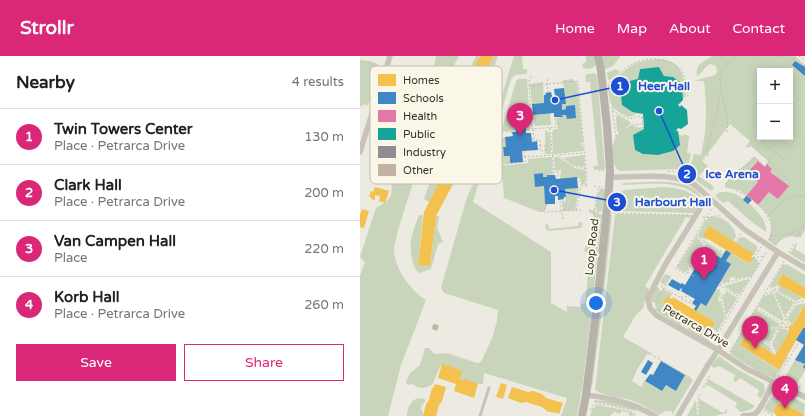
<!DOCTYPE html>
<html lang="en">
<head>
<meta charset="utf-8">
<style>
  :root { --surface:#fff; --page:#f2f2f2; --text:#202124; --muted:#757577; --line:#e0e0e0; --accent:#db2777 }
  body { margin:0; font-family:"Varela Round",sans-serif; background:var(--page); color:var(--text) }
  .controls { position:absolute; right:12px; top:12px; display:grid; overflow:hidden; border-radius:0px; box-shadow:0 2px 10px #0003 }
  .controls button { width:36px; height:36px; display:grid; place-items:center; padding:0; border:0; border-bottom:1px solid var(--line); background:var(--surface); color:var(--text); font:20px sans-serif }
  .you { position:absolute; left:236px; top:247px; width:14px; height:14px; margin:-10px; border:3px solid #fff; border-radius:50%; background:#1a73e8; box-shadow:0 0 0 6px #1a73e833 }
  .badge { display:grid; place-items:center; width:26px; height:26px; border-radius:50%; background:var(--accent); color:#fff; font-size:13px; font-weight:700 }
  .pin { position:absolute; translate:-50% -33px; filter:drop-shadow(0 1px 2px #0008) }
  .pin::after { content:''; position:absolute; top:21px; width:14px; height:12px; background:inherit; clip-path:polygon(0 0,100% 0,50% 100%) }
  .list { margin:0; padding:0; list-style:none }
  h2 { display:flex; justify-content:space-between; align-items:center; height:52px; margin:0; padding:0 16px; font-size:17px }
  h2 small { font-size:13px; font-weight:400; color:var(--muted) }
  .list li { display:grid; grid-template-columns:26px 1fr auto; gap:12px; align-items:center; box-sizing:border-box; height:56px; padding:0 16px; border-top:1px solid var(--line) }
  .list b { display:block; font-size:15px; white-space:nowrap }
  .list p { margin:0; font-size:13px; white-space:nowrap; color:var(--muted) }
  .list em { font-size:13px; font-style:normal; color:var(--muted) }
  .actions { display:flex; gap:8px; padding:12px 16px }
  .actions a { flex:1; padding:9px 0; border:1px solid var(--accent); border-radius:0px; text-align:center; font-size:14px; color:var(--accent) }
  .actions .main { background:var(--accent); color:#fff }
  .map { position:relative; flex:none; width:445px; height:360px; overflow:hidden }
  header { display:flex; align-items:center; gap:24px; box-sizing:border-box; height:56px; padding:0 20px; background:var(--accent); color:#fff }
  header strong { font-size:19px }
  nav { display:flex; gap:22px; margin-inline-start:auto; font-size:14px }
  main { display:flex }
  aside { flex:1; background:var(--surface) }
  .map>svg:first-child { display:block }
</style>
</head>
<body>
<header>
<strong>Strollr</strong>
<nav><a>Home</a><a>Map</a><a>About</a><a>Contact</a></nav>
</header>
<main>
<aside>
<h2>Nearby<small>4 results</small></h2>
<ul class="list">
<li><span class="badge">1</span><div><b>Twin Towers Center</b><p>Place · Petrarca Drive</p></div><em>130 m</em></li>
<li><span class="badge">2</span><div><b>Clark Hall</b><p>Place · Petrarca Drive</p></div><em>200 m</em></li>
<li><span class="badge">3</span><div><b>Van Campen Hall</b><p>Place</p></div><em>220 m</em></li>
<li><span class="badge">4</span><div><b>Korb Hall</b><p>Place · Petrarca Drive</p></div><em>260 m</em></li>
</ul>
<div class="actions"><a class="main">Save</a><a>Share</a></div>
</aside>
<div class="map">
<svg width="445" height="360" viewBox="0 0 445 360">
  <rect width="100%" height="100%" fill="#edeae1"/>
  <!-- green -->
  <g fill="#c8d5ba" fill-rule="evenodd">
    <path d="M76,0H99L85,26L38,174C37,180 35,186 34,192C33,211 51,235 66,244L41,309L28,360H0V220L5,206L0,201L16,152C37,140 30,139 32,119L41,107L44,101L36,93L41,90L39,84L40,78L61,56L68,54L71,46L61,41L60,37C65,24 75,14 76,0Z"/>
    <path d="M116,0H120L107,25L104,24Z"/>
    <path d="M134,0H138L132,16L137,18L136,19L131,18L122,24Z"/>
    <path d="M154,0H162L163,13H167V16L166,18L155,19L151,23L132,88L129,105L120,104L126,91Z"/>
    <path d="M226,0H234L236,8L233,12L229,13L223,12L222,8L226,6Z"/>
    <path d="M242,0H259L260,1L253,10L244,14Z"/>
    <path d="M352,0H434L445,9V174L441,181C430,180 423,179 416,190L408,184C415,169 410,159 398,149L409,136L428,130L410,116L412,113L407,108L408,105L391,90L387,92L386,90L390,85L370,68L342,105L348,110L339,120L353,130L354,133L351,135L334,123L327,120L334,98L341,99C347,74 347,50 344,25H337V24L355,19L357,16L356,10L350,8C344,11 343,17 337,20C336,7 342,7 352,0ZM400,15H430V81H400Z"/>
    <path d="M299,3C322,5 325,20 326,41L323,42L322,26L313,21L304,20L299,11L280,13L278,23L269,25L260,33L262,49L271,56L278,57L269,61C250,53 249,48 248,28C257,23 260,18 268,12C277,5 288,4 299,3Z"/>
    <path d="M0,4L10,5L18,8C23,21 14,39 7,50L4,48L0,51Z"/>
    <path d="M256,13L260,16L255,22L248,24L247,16Z"/>
    <path d="M235,17L237,19L245,113L243,114L234,113L233,110H238L230,26H226L225,20L227,18Z"/>
    <path d="M159,23H167L169,52L159,53V55H154L156,74L144,75L142,73L156,25Z"/>
    <path d="M213,23L214,25L217,26L223,86L221,87L222,90H223L224,95L193,98L192,77L194,73H198L196,62L202,61V59H206L207,63L216,62L215,49L206,50V53L202,54V48H206L203,24Z"/>
    <path d="M183,26L184,47L172,48L170,28Z"/>
    <path d="M168,56L170,75H166L165,57Z"/>
    <path d="M190,57L191,69L175,70L173,59Z"/>
    <path d="M257,59L269,65L271,68L259,77L257,75L256,62Z"/>
    <path d="M272,69L279,72L284,70V73L273,79L275,94C290,101 308,100 319,89L318,78L323,80L324,78L329,80L327,97L331,98L326,117L315,113L262,115C249,110 249,91 257,80C260,75 268,72 272,69Z"/>
    <path d="M185,74L190,77L191,98H185Z"/>
    <path d="M145,81L146,91H143L144,100H150L151,107L163,106V107L136,109L134,102L139,92L141,84Z"/>
    <path d="M224,99L225,111L213,109L203,102Z"/>
    <path d="M192,101L193,118L187,119V121H183V117L174,118L175,131L184,130L185,148H187L184,156H180L144,142L142,113L135,112V111L165,108L168,107V103Z"/>
    <path d="M194,101H198L215,112L225,114L226,124L225,128L221,129L220,122L200,123L201,114L195,115Z"/>
    <path d="M394,101L399,104L387,117L398,126L387,139L379,134L366,131L365,129L366,126Z"/>
    <path d="M75,111L85,116L69,146L64,143Z"/>
    <path d="M119,116H122L113,146L191,196V247L207,256V250L221,251V248L225,247L230,199L224,195L226,189L230,190C235,181 234,168 233,158L229,156L230,155H234L242,159L231,259L222,333L217,360H201L207,342L124,317L123,328H110L101,324L100,314L81,309L72,329L63,332L57,331L53,328L48,329L46,326L50,317L60,309L65,292H69L74,298L87,297L117,307L121,306L132,282L137,265L138,254L84,237L81,232L107,141Z"/>
    <path d="M263,127C284,127 329,120 341,140L340,142C320,122 288,128 262,129Z"/>
    <path d="M219,131L215,154L203,155L202,146L206,145L205,133Z"/>
    <path d="M303,131C320,132 328,134 341,145L334,157L256,155C255,147 257,138 264,134Z"/>
    <path d="M241,132L245,134L242,154L240,156L236,154C235,147 237,138 241,132Z"/>
    <path d="M360,136C365,136 370,136 375,138C386,143 409,163 406,176L393,167L368,145L363,147L356,141V139Z"/>
    <path d="M250,158L252,159L244,236H241Z"/>
    <path d="M256,158L333,159L331,162L326,161L285,230L289,233L283,252L275,260L263,281L291,297L290,299L287,298L278,312L272,325L281,331L284,325L302,335L306,329L316,335L325,319L333,324L312,359V355H305L299,359C290,353 281,348 271,344C259,341 246,341 235,334L255,159Z"/>
    <path d="M59,159H63L58,209L70,210L76,160H79L77,172L83,186L78,188L71,213L59,217C55,214 53,208 52,203C48,185 53,176 59,159Z"/>
    <path d="M350,161C362,159 374,169 376,180L373,185L346,182L344,183L337,180L345,165Z"/>
    <path d="M219,166L223,167L221,172L188,175L186,173L185,169L188,168L189,173L218,170Z"/>
    <path d="M336,181L343,187L326,216H324L317,211Z"/>
    <path d="M384,181L397,190V193L394,198L376,187L379,182Z"/>
    <path d="M346,187L363,198L360,202L346,194L339,205L337,203Z"/>
    <path d="M436,187L437,188L435,193L445,199V207L430,198Z"/>
    <path d="M371,197L387,207L389,205L391,207L394,202L397,203L399,208L392,220L375,223L374,221L369,222L370,225L363,227L360,226L371,209L366,205Z"/>
    <path d="M423,208L425,209L426,208L445,219V232L423,218L415,231L413,232L410,230Z"/>
    <path d="M305,218L311,220L305,229L300,226Z"/>
    <path d="M388,223L389,224L380,238L378,239L377,237L376,238L364,230Z"/>
    <path d="M420,229L442,242L436,245L418,235Z"/>
    <path d="M297,230L301,236L303,233L312,238L310,242L307,240L303,247L348,274L349,276L344,280L351,286L346,285L293,253L297,252L295,250L296,246H290L291,240Z"/>
    <path d="M356,233L359,235L360,241H358L359,246H361L365,262L357,276L352,272L355,268L353,266V265L336,255L341,247Z"/>
    <path d="M366,235L376,241L377,243L366,260L362,239L365,238Z"/>
    <path d="M416,236L434,247L425,260L415,237Z"/>
    <path d="M413,237L424,263L422,265L398,250L403,241Z"/>
    <path d="M241,239H244L232,331L230,329Z"/>
    <path d="M445,247L433,269L427,263L436,249Z"/>
    <path d="M395,253L420,268L419,271L391,273L389,264Z"/>
    <path d="M417,273L410,286H408L392,275Z"/>
    <path d="M420,273H426L429,276L417,296L415,295L412,287Z"/>
    <path d="M381,277H387L380,289L418,314L427,300L428,301L416,320L417,323L400,317L370,298L373,291Z"/>
    <path d="M390,279H391L409,290L412,297L388,282Z"/>
    <path d="M359,300L377,313L404,328L405,335L401,342L397,340L399,334L380,322L376,326L373,325L375,319L359,310L354,312L351,309Z"/>
    <path d="M435,304L445,308L443,311L445,313V315L436,329L431,330L424,326L427,325L425,321Z"/>
    <path d="M349,323L350,324L395,350L390,354L381,356L375,351L377,347L348,329L344,332Z"/>
    <path d="M415,333L425,337L422,344L412,339Z"/>
    <path d="M427,338L445,348L444,359L423,346Z"/>
    <path d="M411,341L419,346L412,358L404,352Z"/>
    <path d="M58,342L65,343V346L62,349L61,352L64,360H47C47,352 50,345 58,342Z"/>
    <path d="M339,343L363,357L367,353V357L354,360H339Z"/>
    <path d="M235,344C245,345 271,346 276,355L243,347H235L234,345Z"/>
    <path d="M336,344L337,360H327Z"/>
    <path d="M238,349L259,353L276,358V359L269,360V357L262,355L260,358L254,356L250,360H230L232,353Z"/>
  </g>
  <!-- plaza -->
  <g fill="#ece7cf">
    <path d="M425,260L431,268L428,275L426,273H417Z"/>
    <path d="M328,263L330,264L328,274L320,269Z"/>
  </g>
  <!-- homes -->
  <g fill="#f2c14e">
    <path d="M120,0H134L114,39L108,90H110L102,115H100L76,160L70,210L58,209L64,156L88,109L80,105L86,86L95,88L101,35Z"/>
    <path d="M15,131L29,135L25,147L19,145L20,140L15,139V144L11,143V141H9L11,135L13,136Z"/>
    <path d="M2,153L9,155L4,172L0,171V159Z"/>
    <path d="M349,170L394,198L391,201L394,202L391,207L389,205L388,207L343,180Z"/>
    <path d="M423,218L445,232V243L417,228Z"/>
    <path d="M307,240L312,243L313,241L353,265V266L355,268L352,272L350,270L348,274L303,247Z"/>
    <path d="M445,248V269L419,314L380,289L385,280L415,299L429,276L428,275L431,268L433,269Z"/>
    <path d="M82,308L87,310L88,309L102,315L100,323L104,324V323L118,328L114,342L94,335L96,328L78,322Z"/>
    <path d="M141,327L147,329L143,343L136,341Z"/>
    <path d="M75,328L86,331L82,345L79,349L76,360H63L66,348L69,344L72,332H73Z"/>
    <path d="M152,331L168,336L173,335L182,338L186,342L203,347L199,358L195,356V357L186,355V354L182,351L166,346L161,347L148,342Z"/>
    <path d="M418,347L423,349L424,347L444,359V360H417L413,356Z"/>
  </g>
  <!-- schools -->
  <g fill="#3f88c5">
    <path d="M435,5L445,11V20L432,9Z"/>
    <path d="M204,32L206,48H202V54L206,53V50L215,49L216,62L207,63L206,59H202L203,61H194V57L173,59L172,48L184,47V39H186L185,37L191,36L192,40H195L194,33Z"/>
    <path d="M165,54L166,77H171L172,86L177,85L178,94L162,95L163,106L150,107V100H144L143,91H146L145,81L153,80L152,76H156L154,55Z"/>
    <path d="M183,117V121H187V119H195L196,123L217,121L218,132L205,133L206,141H204V143L198,144V140H195V148H185L184,130L175,131L174,118Z"/>
    <path d="M387,139L392,144L388,148L383,144Z"/>
    <path d="M346,194L361,202L366,194L369,196L371,197L366,205L371,208L346,250L341,247L336,255L334,253L336,250L332,247L335,243L321,235L322,233L321,232L319,235L308,229L312,223L321,228L322,227L325,229Z"/>
    <path d="M444,271L445,272V313L443,311L445,308L435,304L444,289L436,284Z"/>
    <path d="M288,304L293,307L286,319L281,316Z"/>
    <path d="M301,305L325,319L316,335L306,329L302,335L285,325L290,318L293,319Z"/>
  </g>
  <!-- health -->
  <path fill="#e377a8" d="M398,105L405,111L407,108L412,113L410,116L429,130L418,143L409,136L398,149L387,139L398,126L387,117Z"/>
  <!-- public -->
  <path fill="#17a398" d="M299,11L304,20L313,21L322,27L323,44L318,49L320,51L321,49L327,54L328,68L321,73L318,72L316,75H318L320,89L313,95L298,99L283,98L275,94L273,79L284,73L283,58L272,56L262,49L260,33L269,25L278,23L280,13Z"/>
  <!-- building -->
  <path fill="#c2b4a2" d="M73,268L79,269L77,275L72,273Z"/>
  <g fill="none" stroke-linecap="round" stroke-linejoin="round">
    <!-- path -->
    <g stroke="#bfbbb2" stroke-width="1" stroke-dasharray="2 2" stroke-linecap="butt">
      <path d="M359,0L368,7"/>
      <path d="M420,0L430,7L436,0"/>
      <path d="M439,0L445,5"/>
      <path d="M171,20L169,26L172,73L196,71L195,61"/>
      <path d="M187,23L188,36"/>
      <path d="M249,26C257,22 261,15 269,10C284,0 311,0 322,15C327,23 327,33 328,42"/>
      <path d="M169,30L218,25L227,125L226,130"/>
      <path d="M118,40L131,45"/>
      <path d="M252,51L256,80L255,83"/>
      <path d="M160,54H171"/>
      <path d="M253,54L256,57L270,63L277,60L283,61"/>
      <path d="M282,61L283,68"/>
      <path d="M190,72L194,117L198,116V123"/>
      <path d="M173,73L174,84"/>
      <path d="M138,75L154,76"/>
      <path d="M367,76C372,48 342,21 379,0"/>
      <path d="M256,80L272,69L284,68"/>
      <path d="M405,81L402,85L423,103L427,98"/>
      <path d="M172,84H180V95H185V90H180"/>
      <path d="M164,95L165,101"/>
      <path d="M199,100L213,110L227,113"/>
      <path d="M348,100L347,95C351,75 359,56 360,35"/>
      <path d="M408,107L430,125"/>
      <path d="M110,108L126,113"/>
      <path d="M135,111L165,108V101L225,97"/>
      <path d="M256,112L262,115"/>
      <path d="M234,113L244,115"/>
      <path d="M308,115H315L318,116"/>
      <path d="M234,130L243,131"/>
      <path d="M187,148L184,156L222,154"/>
      <path d="M216,154L221,130H227"/>
      <path d="M229,154L239,156"/>
      <path d="M234,154L239,130"/>
      <path d="M254,157L330,159"/>
      <path d="M408,160L424,145L435,139L445,140"/>
      <path d="M343,161C349,163 354,159 361,160"/>
      <path d="M203,163L200,145H203V144"/>
      <path d="M336,180L364,197"/>
      <path d="M411,180L431,178L443,171"/>
      <path d="M437,181L445,167"/>
      <path d="M347,182L326,218L316,212L352,152"/>
      <path d="M409,184C411,179 413,174 411,168C407,152 382,134 366,131L365,129L377,115L384,111L394,101L405,110L416,96"/>
      <path d="M375,186L381,177"/>
      <path d="M429,197L434,186"/>
      <path d="M393,202L401,191"/>
      <path d="M393,202L404,200"/>
      <path d="M335,204L339,206"/>
      <path d="M340,207L342,208"/>
      <path d="M327,216L331,218"/>
      <path d="M332,219L335,221"/>
      <path d="M359,229L379,241"/>
      <path d="M301,230L336,251"/>
      <path d="M415,234L418,229"/>
      <path d="M403,240L415,234L436,247L445,244"/>
      <path d="M321,241L330,240"/>
      <path d="M330,246L333,241"/>
      <path d="M295,247L311,220"/>
      <path d="M396,252L428,271"/>
      <path d="M298,253L311,261"/>
      <path d="M366,262L358,229L392,220"/>
      <path d="M388,266L390,274"/>
      <path d="M325,270L330,264"/>
      <path d="M350,270L353,281L357,285"/>
      <path d="M385,275L430,271L413,235L409,230"/>
      <path d="M385,275L409,288L415,299"/>
      <path d="M347,281H353L360,274L407,195"/>
      <path d="M387,282L390,277"/>
      <path d="M409,288L436,247"/>
      <path d="M372,295L400,312"/>
      <path d="M370,296L424,205"/>
      <path d="M291,298L332,323"/>
      <path d="M359,310L363,304"/>
      <path d="M410,317L425,323L441,332"/>
      <path d="M418,320L439,286"/>
      <path d="M343,332L350,319"/>
      <path d="M413,341L422,346"/>
      <path d="M421,349L425,339"/>
      <path d="M230,354L232,350C243,345 260,352 272,356"/>
      <path d="M404,354L413,360"/>
      <path d="M338,360V346L340,338"/>
    </g>
    <!-- lane -->
    <path stroke="#c7c3b9" stroke-width="3" d="M120,360L129,332"/>
    <!-- street -->
    <g stroke="#c7c3b9" stroke-width="5.5">
      <path d="M0,96L30,0"/>
      <path d="M250,121C277,122 311,115 335,129L384,173L418,196L445,212"/>
      <path d="M349,142L341,151L305,209L288,242L290,252L296,259L358,294L387,313L445,341"/>
      <path d="M226,339C251,342 273,347 295,360"/>
      <path d="M318,360L348,309L358,294L418,196"/>
      <path d="M383,360C387,359 392,360 396,357C403,351 409,334 413,326"/>
    </g>
    <!-- secondary -->
    <path stroke="#b7b3aa" stroke-width="8" d="M222,360L226,339L239,230L249,132L250,115L247,70L241,15L238,0"/>
  </g>
  <g text-anchor="middle" dominant-baseline="central" stroke-width="4" stroke-linejoin="round" paint-order="stroke">
    <!-- street labels -->
    <g font-size="11" fill="#383127" stroke="#fbf7e8">
      <text transform="translate(232 191) rotate(-84)">Loop Road</text>
      <text transform="translate(336 270) rotate(30)">Petrarca Drive</text>
    </g>
  </g>
  <!-- legend -->
  <rect x="10" y="10" width="132" height="118" rx="6" fill="#fbf7e8" stroke="#c0bcae" stroke-width="1"/>
  <rect x="18" y="18" width="18" height="12" fill="#f2c14e"/>
  <rect x="18" y="36" width="18" height="12" fill="#3f88c5"/>
  <rect x="18" y="54" width="18" height="12" fill="#e377a8"/>
  <rect x="18" y="72" width="18" height="12" fill="#17a398"/>
  <rect x="18" y="90" width="18" height="12" fill="#8d8d92"/>
  <rect x="18" y="108" width="18" height="12" fill="#c2b4a2"/>
  <g font-size="11" fill="#383127">
    <text x="43" y="28">Homes</text>
    <text x="43" y="46">Schools</text>
    <text x="43" y="64">Health</text>
    <text x="43" y="82">Public</text>
    <text x="43" y="100">Industry</text>
    <text x="43" y="118">Other</text>
  </g>
  <!-- callouts -->
  <path fill="none" stroke="#1d4ed8" stroke-width="1.5" d="M195 44L260 30M299 55L327 118M194 134L257 146"/>
  <g fill="#1d4ed8" stroke="#fbf7e8" stroke-width="1.5">
    <circle cx="195" cy="44" r="4"/>
    <circle cx="299" cy="55" r="4"/>
    <circle cx="194" cy="134" r="4"/>
    <circle cx="260" cy="30" r="10"/>
    <circle cx="327" cy="118" r="10"/>
    <circle cx="257" cy="146" r="10"/>
  </g>
  <g font-size="12" text-anchor="middle" font-weight="bold" fill="#fff">
    <text x="260" y="34">1</text>
    <text x="327" y="122">2</text>
    <text x="257" y="150">3</text>
  </g>
  <g font-size="12" text-anchor="middle" font-weight="bold" fill="#1d4ed8" stroke="#fbf7e8" stroke-width="4" stroke-linejoin="round" paint-order="stroke">
    <text x="304" y="34">Heer Hall</text>
    <text x="372" y="122">Ice Arena</text>
    <text x="313" y="150">Harbourt Hall</text>
  </g>
</svg>
<div class="controls">
<button>+</button>
<button>−</button>
</div>
<div class="you"></div>
<div class="pin badge" style="left:344px;top:224px">1</div>
<div class="pin badge" style="left:395px;top:293px">2</div>
<div class="pin badge" style="left:160px;top:80px">3</div>
<div class="pin badge" style="left:425px;top:353px">4</div>
</div>
</main>
</body>
</html>
